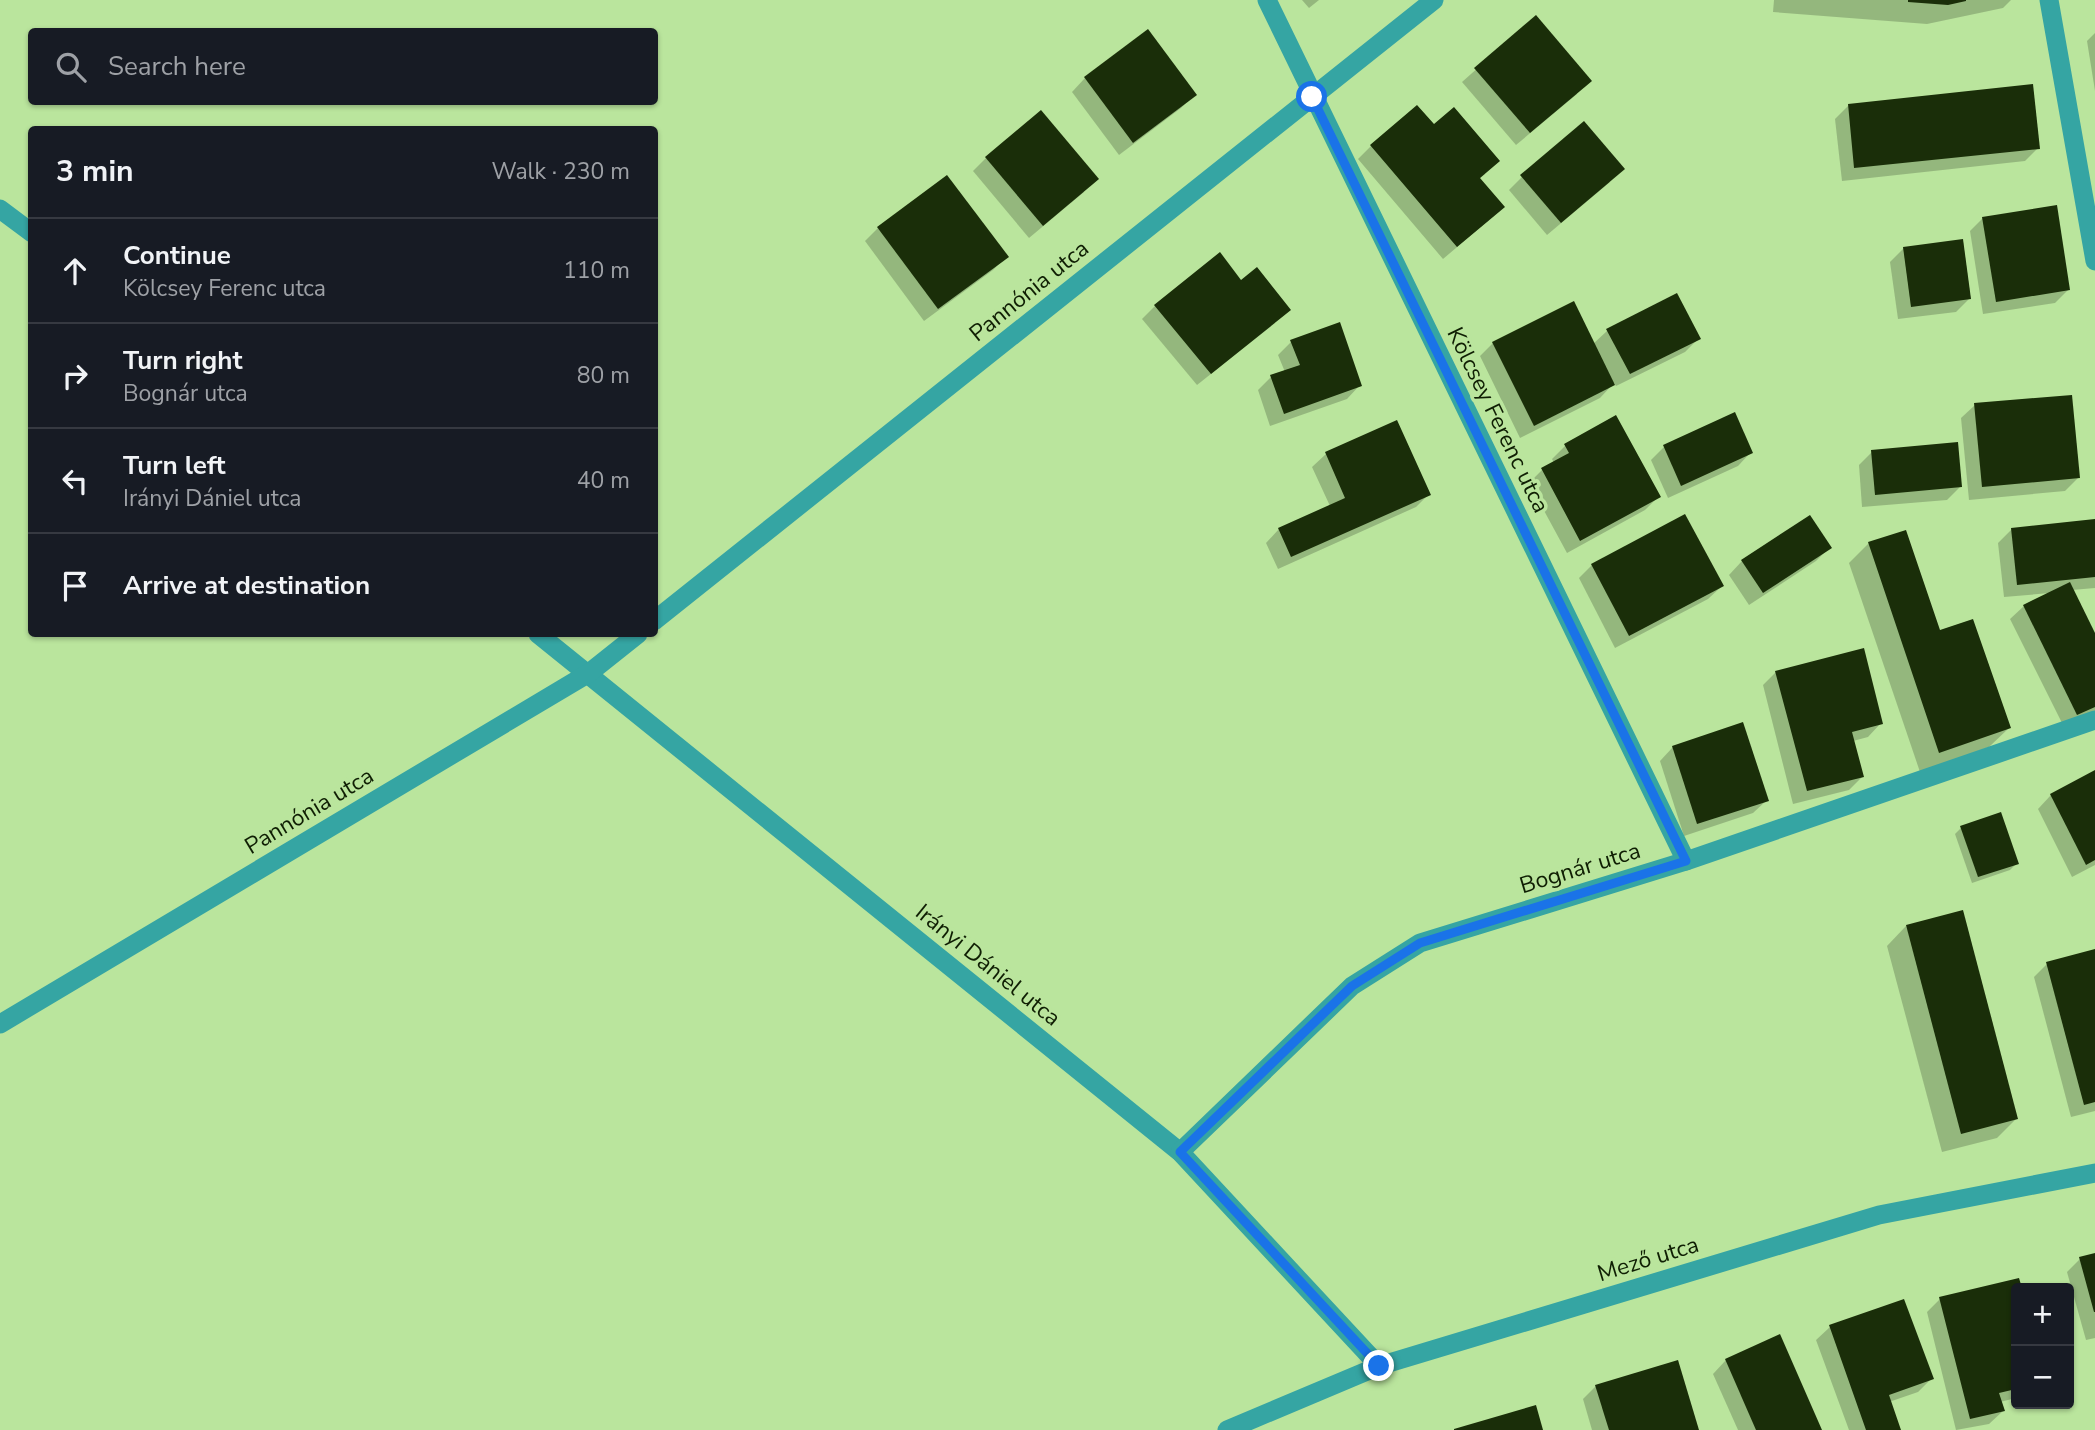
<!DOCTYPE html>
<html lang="en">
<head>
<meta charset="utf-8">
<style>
  :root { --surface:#171b24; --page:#20242c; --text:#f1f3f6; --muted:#9ea1a6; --line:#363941 }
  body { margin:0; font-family:"Nunito Sans",sans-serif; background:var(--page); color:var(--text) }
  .controls { position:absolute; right:21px; bottom:21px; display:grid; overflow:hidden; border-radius:7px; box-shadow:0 2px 5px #0004 }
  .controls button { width:63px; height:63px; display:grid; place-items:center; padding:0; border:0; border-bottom:2px solid var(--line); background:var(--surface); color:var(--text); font:35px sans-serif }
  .stop { position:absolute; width:21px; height:21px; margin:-16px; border:5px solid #1a73e8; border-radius:50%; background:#fff }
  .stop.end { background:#1a73e8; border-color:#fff; box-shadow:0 2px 7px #0008 }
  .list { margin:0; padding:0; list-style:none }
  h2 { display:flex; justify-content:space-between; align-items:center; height:91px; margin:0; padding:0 28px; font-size:30px }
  h2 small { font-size:23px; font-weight:400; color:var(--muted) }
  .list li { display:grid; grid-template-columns:46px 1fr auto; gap:21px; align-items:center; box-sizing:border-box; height:105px; padding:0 28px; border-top:2px solid var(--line) }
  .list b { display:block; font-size:26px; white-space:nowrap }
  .list p { margin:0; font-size:23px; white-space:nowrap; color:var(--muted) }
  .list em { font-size:23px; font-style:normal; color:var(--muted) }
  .icon { flex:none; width:38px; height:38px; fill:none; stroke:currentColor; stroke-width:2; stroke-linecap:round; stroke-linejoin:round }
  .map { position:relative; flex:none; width:2095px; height:1430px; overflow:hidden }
  .search { position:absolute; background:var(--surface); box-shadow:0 2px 5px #0004; left:28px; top:28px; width:630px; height:77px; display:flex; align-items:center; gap:18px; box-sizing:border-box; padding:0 24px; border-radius:7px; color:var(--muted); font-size:26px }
  .panel { position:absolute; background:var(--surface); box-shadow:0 2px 5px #0004; left:28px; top:126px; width:630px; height:511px; border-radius:7px }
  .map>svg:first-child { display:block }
</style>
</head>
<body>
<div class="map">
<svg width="2095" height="1430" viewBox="0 0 2095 1430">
  <rect width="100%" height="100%" fill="#bae59d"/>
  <!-- shadow -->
  <g fill="#0003">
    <path d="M1302,0H1319L1309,8Z"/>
    <path d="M1774,0H2011L2003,8L1927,24L1773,12Z"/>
    <path d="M1535,17L1577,94L1516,145L1462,82Z"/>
    <path d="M2095,33V91L2087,41Z"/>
    <path d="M1085,78L1194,95L1181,108L1119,155L1072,92Z"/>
    <path d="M1849,105L2038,148L2025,161L1842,181L1835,119Z"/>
    <path d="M1433,127L1485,174L1479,179L1489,220L1443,259L1358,159L1371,146Z"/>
    <path d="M986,158L1084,192L1029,238L973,171Z"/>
    <path d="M1522,177L1610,182L1547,235L1509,190Z"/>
    <path d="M1983,218L2068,290L2055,303L1983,314L1970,231Z"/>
    <path d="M878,228L1006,257L993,270L924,321L865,241Z"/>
    <path d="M1904,248L1969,299L1956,312L1898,319L1890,262Z"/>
    <path d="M1155,306L1275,323L1197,385L1142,319Z"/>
    <path d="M1607,331L1698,339L1685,352L1616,386L1614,383L1600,398L1520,438L1480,356L1493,343L1593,344Z"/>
    <path d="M1291,342L1360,385L1347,399L1270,426L1258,390L1271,377L1285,372L1278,355Z"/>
    <path d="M1975,405L2078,478L2065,491L1969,500L1961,418Z"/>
    <path d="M1616,418L1658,497L1645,510L1567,553L1529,483L1542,470L1554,463L1552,459L1565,446Z"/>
    <path d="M1664,447L1751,452L1738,466L1668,498L1651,460Z"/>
    <path d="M1872,452L1961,486L1947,500L1862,507L1859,465Z"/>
    <path d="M1326,454L1429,494L1416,507L1278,569L1266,543L1279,529L1330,506L1312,467Z"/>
    <path d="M2095,520V588L2072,590L2095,637V712L2064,727L2010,619L2024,606L2050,593L2004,597L1998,543L2012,529Z"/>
    <path d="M1869,543L1939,632L2009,728L1989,747L1920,772L1849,563Z"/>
    <path d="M1829,548L1816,561L1749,605L1729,575L1742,561Z"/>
    <path d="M1592,565L1722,586L1708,599L1615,648L1579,578Z"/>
    <path d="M1776,672L1881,723L1868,737L1853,741L1862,777L1849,790L1793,804L1763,685Z"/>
    <path d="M1673,747L1767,800L1753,813L1684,836L1660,761Z"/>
    <path d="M2095,772V865L2072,877L2038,809L2051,795Z"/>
    <path d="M1961,828L2016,864L2010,870L1972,883L1955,834Z"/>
    <path d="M1906,926L2016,1119L1997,1138L1942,1152L1887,946Z"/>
    <path d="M2095,951V1111L2071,1117L2034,977L2047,964Z"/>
    <path d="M2095,1255V1338L2086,1340L2067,1272L2080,1259Z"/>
    <path d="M2018,1280L2020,1288H2016V1398L2000,1402L2003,1411L1989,1424L1956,1430L1927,1312L1940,1299Z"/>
    <path d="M1830,1327L1932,1378L1918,1392L1889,1402L1899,1430H1849L1816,1340Z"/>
    <path d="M1726,1360L1820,1430H1738L1713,1374Z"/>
    <path d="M1596,1386L1697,1430H1592L1583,1399Z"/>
  </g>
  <!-- building -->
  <g fill="#1a2e09">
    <path d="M1908,0H1966V1L1948,5L1908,2Z"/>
    <path d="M1536,15L1592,81L1530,133L1474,68Z"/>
    <path d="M1148,29L1197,95L1133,143L1084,77Z"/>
    <path d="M2033,84L2040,149L1854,168L1848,104Z"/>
    <path d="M1417,105L1434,124L1454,107L1500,161L1480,178L1505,207L1457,247L1370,145Z"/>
    <path d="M1041,110L1099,179L1043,226L985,157Z"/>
    <path d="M1584,121L1625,169L1561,223L1520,175Z"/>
    <path d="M947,175L1009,257L938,309L877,227Z"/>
    <path d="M2057,205L2070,290L1996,302L1982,217Z"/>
    <path d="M1963,239L1971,299L1911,307L1903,247Z"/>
    <path d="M1220,252L1241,280L1257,267L1291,310L1211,374L1154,305Z"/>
    <path d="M1677,293L1701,339L1630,374L1606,329Z"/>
    <path d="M1574,301L1615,385L1534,426L1492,342Z"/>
    <path d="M1340,322L1362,386L1284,414L1270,375L1300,365L1290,340Z"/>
    <path d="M2072,395L2080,478L1982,487L1974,403Z"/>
    <path d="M1735,412L1753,453L1681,486L1663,445Z"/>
    <path d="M1616,415L1661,497L1580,541L1541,468L1569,453L1564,444Z"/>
    <path d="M1397,420L1431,495L1291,557L1278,528L1345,498L1325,452Z"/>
    <path d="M1958,442L1962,487L1875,495L1871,450Z"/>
    <path d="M1685,514L1724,586L1629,636L1591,564Z"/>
    <path d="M1810,515L1832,548L1763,593L1741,560Z"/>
    <path d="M2095,519V577L2017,585L2011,528Z"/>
    <path d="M1906,530L1940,630L1973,619L2011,728L1939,753L1868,542Z"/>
    <path d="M2070,582L2095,633V707L2077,715L2023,605Z"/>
    <path d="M1864,648L1883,724L1852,732L1864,777L1807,791L1775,671Z"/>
    <path d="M1743,722L1769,801L1697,824L1672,746Z"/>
    <path d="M2095,770V860L2086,865L2050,794Z"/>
    <path d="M2001,812L2019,864L1978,877L1960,826Z"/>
    <path d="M1963,910L2018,1119L1961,1134L1906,925Z"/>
    <path d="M2095,949V1102L2084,1105L2046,962Z"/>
    <path d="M2095,1253V1312H2094L2079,1257Z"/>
    <path d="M2019,1278L2022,1288H2016V1389L1999,1393L2005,1411L1970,1419L1939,1297Z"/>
    <path d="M1904,1299L1934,1379L1889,1395L1901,1430H1866L1829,1325Z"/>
    <path d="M1780,1334L1822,1430H1756L1725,1359Z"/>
    <path d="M1678,1360L1699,1430H1609L1595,1385Z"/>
    <path d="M1536,1405L1543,1430H1454V1429Z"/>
  </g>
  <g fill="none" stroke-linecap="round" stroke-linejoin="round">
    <!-- minor -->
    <g stroke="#35a5a3" stroke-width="19">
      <path d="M1267,0L1686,861"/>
      <path d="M2049,0L2095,261"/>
      <path d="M0,209L32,233"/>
      <path d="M654,621L1434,0"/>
      <path d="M538,634L1180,1152L1379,1366"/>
      <path d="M0,1024L589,673L638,634"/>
      <path d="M1180,1152L1352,986L1420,943L1686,861L2095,720"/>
      <path d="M1227,1430L1379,1366L1879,1215L2095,1173"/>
    </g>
  </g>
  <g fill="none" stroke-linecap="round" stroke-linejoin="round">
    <!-- route -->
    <path stroke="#1a73e8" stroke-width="9" d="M1312,97L1686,861L1420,943L1352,986L1180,1152L1379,1366"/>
  </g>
  <g text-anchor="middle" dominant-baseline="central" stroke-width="7" stroke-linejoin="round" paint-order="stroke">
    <!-- street labels -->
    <g font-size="23" fill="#0f1e03" stroke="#bae59d">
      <text transform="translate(1029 291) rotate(-39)">Pannónia utca</text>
      <text transform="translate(1498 420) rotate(64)">Kölcsey Ferenc utca</text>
      <text transform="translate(309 811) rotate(-31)">Pannónia utca</text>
      <text transform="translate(1580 868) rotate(-17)">Bognár utca</text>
      <text transform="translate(988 965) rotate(39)">Irányi Dániel utca</text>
      <text transform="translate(1648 1259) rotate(-17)">Mező utca</text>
    </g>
  </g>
</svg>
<div class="controls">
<button>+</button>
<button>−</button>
</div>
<div class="stop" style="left:1312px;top:97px"></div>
<div class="stop end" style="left:1379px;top:1366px"></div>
<div class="search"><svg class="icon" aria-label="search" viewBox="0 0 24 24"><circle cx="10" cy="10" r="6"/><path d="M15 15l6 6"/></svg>Search here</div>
<section class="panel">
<h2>3 min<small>Walk · 230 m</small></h2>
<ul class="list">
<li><svg class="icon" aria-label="ahead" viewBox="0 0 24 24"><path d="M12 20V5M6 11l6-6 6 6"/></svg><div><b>Continue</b><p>Kölcsey Ferenc utca</p></div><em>110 m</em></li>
<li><svg class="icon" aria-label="right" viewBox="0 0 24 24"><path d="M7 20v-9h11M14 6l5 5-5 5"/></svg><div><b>Turn right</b><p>Bognár utca</p></div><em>80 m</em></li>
<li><svg class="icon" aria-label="left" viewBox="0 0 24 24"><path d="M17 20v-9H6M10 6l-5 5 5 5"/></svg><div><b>Turn left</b><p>Irányi Dániel utca</p></div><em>40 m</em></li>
<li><svg class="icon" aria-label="arrive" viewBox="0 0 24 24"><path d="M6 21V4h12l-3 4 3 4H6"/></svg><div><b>Arrive at destination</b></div></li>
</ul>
</section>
</div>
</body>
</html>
